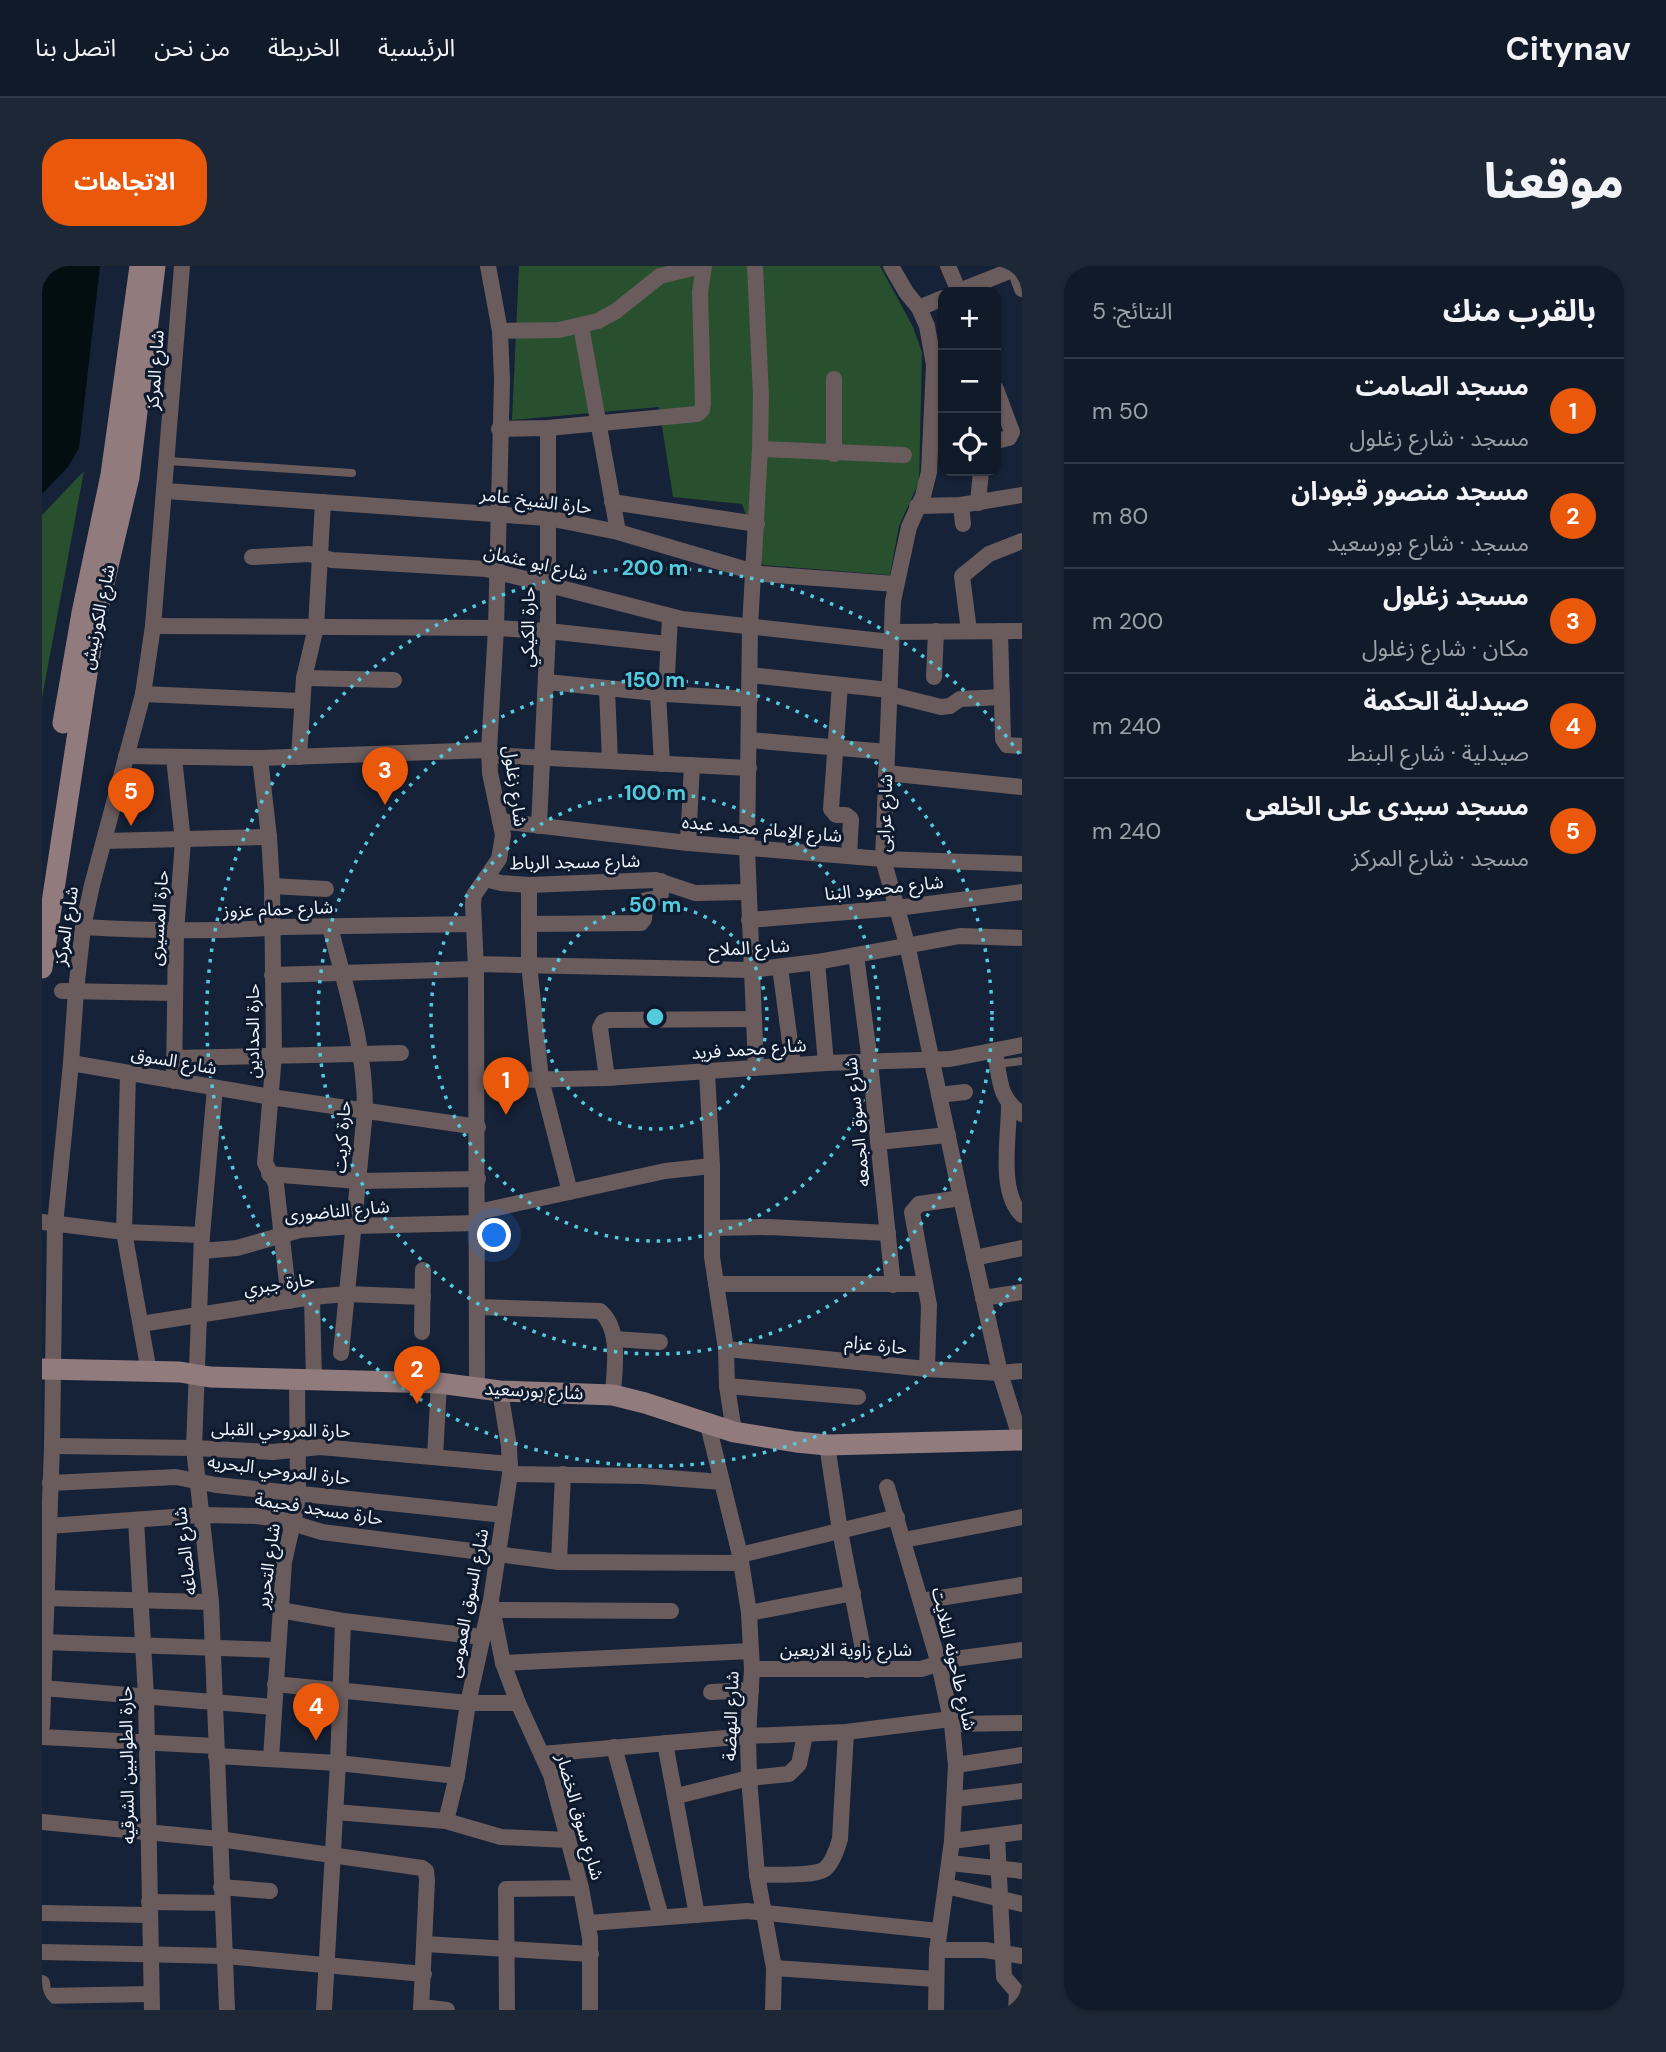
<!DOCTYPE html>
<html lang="ar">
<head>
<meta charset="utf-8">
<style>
  :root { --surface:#101a29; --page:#1e2735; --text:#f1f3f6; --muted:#9ca1a8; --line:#303846; --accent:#ea580c }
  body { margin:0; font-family:"DM Sans","Noto Sans Arabic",sans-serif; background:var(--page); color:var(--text); direction:rtl }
  .controls { position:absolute; right:21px; top:21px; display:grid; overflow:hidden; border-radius:14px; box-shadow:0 2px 5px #0004 }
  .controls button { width:63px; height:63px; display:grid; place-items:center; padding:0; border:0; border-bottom:2px solid var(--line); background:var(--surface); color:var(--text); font:35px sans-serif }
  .you { position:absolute; left:453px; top:970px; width:24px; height:24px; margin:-18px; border:5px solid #fff; border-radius:50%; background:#1a73e8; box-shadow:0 0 0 10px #1a73e833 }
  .badge { display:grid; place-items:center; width:46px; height:46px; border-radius:50%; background:var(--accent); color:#fff; font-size:23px; font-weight:700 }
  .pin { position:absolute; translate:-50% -58px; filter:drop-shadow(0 2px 4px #0008) }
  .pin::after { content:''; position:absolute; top:37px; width:24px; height:21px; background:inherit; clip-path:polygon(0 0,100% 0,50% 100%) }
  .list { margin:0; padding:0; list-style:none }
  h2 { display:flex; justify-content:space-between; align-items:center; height:91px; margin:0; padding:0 28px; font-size:30px }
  h2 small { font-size:23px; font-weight:400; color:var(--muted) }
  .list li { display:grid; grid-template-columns:46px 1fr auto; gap:21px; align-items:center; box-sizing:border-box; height:105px; padding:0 28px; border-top:2px solid var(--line) }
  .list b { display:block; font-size:26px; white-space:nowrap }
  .list p { margin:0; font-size:23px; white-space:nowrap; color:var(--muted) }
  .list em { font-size:23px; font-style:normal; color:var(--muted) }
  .icon { flex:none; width:38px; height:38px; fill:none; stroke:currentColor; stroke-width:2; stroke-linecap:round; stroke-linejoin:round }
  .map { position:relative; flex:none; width:980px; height:1744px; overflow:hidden; direction:ltr; border-radius:28px }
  header { display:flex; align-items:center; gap:42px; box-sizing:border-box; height:98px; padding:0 35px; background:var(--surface); border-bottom:2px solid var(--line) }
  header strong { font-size:33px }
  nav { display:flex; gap:38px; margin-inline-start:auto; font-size:24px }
  .intro { display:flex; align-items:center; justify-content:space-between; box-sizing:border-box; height:168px; padding:0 42px }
  h1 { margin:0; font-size:49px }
  .button { padding:18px 32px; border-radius:28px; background:var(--accent); color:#fff; font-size:24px; font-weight:700 }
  main { display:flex; gap:42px; padding:0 42px }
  aside { flex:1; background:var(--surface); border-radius:28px; box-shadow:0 2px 5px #0004 }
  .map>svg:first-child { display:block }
</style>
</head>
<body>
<header>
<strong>Citynav</strong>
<nav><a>الرئيسية</a><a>الخريطة</a><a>من نحن</a><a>اتصل بنا</a></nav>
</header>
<div class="intro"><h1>موقعنا</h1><a class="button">الاتجاهات</a></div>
<main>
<aside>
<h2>بالقرب منك<small>النتائج: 5</small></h2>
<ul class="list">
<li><span class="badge">1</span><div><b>مسجد الصامت</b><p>مسجد · شارع زغلول</p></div><em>50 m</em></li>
<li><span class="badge">2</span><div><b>مسجد منصور قبودان</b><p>مسجد · شارع بورسعيد</p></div><em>80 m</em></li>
<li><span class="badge">3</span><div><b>مسجد زغلول</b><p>مكان · شارع زغلول</p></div><em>200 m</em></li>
<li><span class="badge">4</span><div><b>صيدلية الحكمة</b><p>صيدلية · شارع البنط</p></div><em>240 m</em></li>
<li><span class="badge">5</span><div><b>مسجد سيدى على الخلعى</b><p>مسجد · شارع المركز</p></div><em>240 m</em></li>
</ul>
</aside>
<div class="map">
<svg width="980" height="1744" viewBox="0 0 980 1744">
  <rect width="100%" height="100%" fill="#162237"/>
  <!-- green -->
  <g fill="#28502f">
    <path d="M477,0H838L871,61L880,86L877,216L857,260L848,309L721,299L700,238L631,231L617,141L470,154Z"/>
    <path d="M42,205L0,432V249Z"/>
  </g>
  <!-- water -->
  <path fill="#020e10" d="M0,0H58L37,182L26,201L0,228Z"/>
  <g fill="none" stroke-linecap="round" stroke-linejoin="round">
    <!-- lane -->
    <g stroke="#6a5b5c" stroke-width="8">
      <path d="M126,195L310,207"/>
      <path d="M955,798L980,795"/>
    </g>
    <!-- street -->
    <g stroke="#6a5b5c" stroke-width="16">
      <path d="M713,0L719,130L718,183L708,361L705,582L714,802"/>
      <path d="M849,0L864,26L877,42L885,60L892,99L887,206L881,230L867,261L851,335L841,593L865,678L919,932L958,1107L979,1174"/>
      <path d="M906,0L917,26"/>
      <path d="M972,0L980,23"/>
      <path d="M915,26L980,0"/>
      <path d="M877,42L901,32"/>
      <path d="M539,60L576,266"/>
      <path d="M458,65L517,64L556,55L574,45L618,10L659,0"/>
      <path d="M954,123L970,166L967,172L954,175"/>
      <path d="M457,163L506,162L655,148L660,144L661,138L658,26L662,0"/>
      <path d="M718,183L862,189"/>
      <path d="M792,188V113"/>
      <path d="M124,225L506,252L576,266L719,308L854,318"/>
      <path d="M570,236L715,258"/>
      <path d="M936,237L939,205"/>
      <path d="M919,239L921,258"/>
      <path d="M875,240L919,239L980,229"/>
      <path d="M210,291L267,288L290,294L444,303L640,353L849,376"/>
      <path d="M111,360L454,362L506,365L625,378"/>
      <path d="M927,365L920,310L947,288L980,275"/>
      <path d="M958,365L961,473L965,479L980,480"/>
      <path d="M850,366L980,365"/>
      <path d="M708,409L847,424"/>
      <path d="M892,411L894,365"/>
      <path d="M262,412L352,414"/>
      <path d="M505,416L624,428L708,433"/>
      <path d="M798,419L789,543L794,549H804L809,553L807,590"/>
      <path d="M565,423L568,495"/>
      <path d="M616,427L620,498"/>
      <path d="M101,428L260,435"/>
      <path d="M624,428L628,351"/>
      <path d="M847,428L899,441L908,440L918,433L960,431"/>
      <path d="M707,474L845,486"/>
      <path d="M447,489L707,502"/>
      <path d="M84,490L218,492L447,484"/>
      <path d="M257,491L262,412L274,361L281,236"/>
      <path d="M218,492L227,571L230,620L232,789L223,897L234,918L247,1035"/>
      <path d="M844,507L980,521"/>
      <path d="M458,555L646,577L841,593L980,598"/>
      <path d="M497,560L506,365V162"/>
      <path d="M62,575L227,571"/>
      <path d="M646,577L650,499"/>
      <path d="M443,613L459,617L487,619L614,614L653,627L706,626"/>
      <path d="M487,619V698L499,813L528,926"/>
      <path d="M230,620L284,623"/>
      <path d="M707,654L855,642L980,626"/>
      <path d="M487,658L599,657L602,653L604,634L615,632L619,628V615"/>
      <path d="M41,661C109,665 175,666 242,661L432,658"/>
      <path d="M288,661C304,723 323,779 323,845L299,1087"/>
      <path d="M814,689L828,796L851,1019"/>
      <path d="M775,696L784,797"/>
      <path d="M434,698L709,704L775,696L918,670L980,672"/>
      <path d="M738,701L751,799"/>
      <path d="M230,709L434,703"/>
      <path d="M20,725L132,727"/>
      <path d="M953,786C958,812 956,833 980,848"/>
      <path d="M132,792L359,787"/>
      <path d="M29,797L229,831L436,861"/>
      <path d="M665,806L670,900V991L684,1083L685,1120L692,1166"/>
      <path d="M86,807L82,966L107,1106"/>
      <path d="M565,812L558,762L561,756L566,754L712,753"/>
      <path d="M132,815L134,666L141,575L132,492"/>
      <path d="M435,815L565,812L784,797L908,793L980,779"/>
      <path d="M173,822L160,969L152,1182L169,1336L185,1744"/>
      <path d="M897,829L923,826"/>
      <path d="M967,840C967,871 956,926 980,949"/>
      <path d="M836,876L906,869"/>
      <path d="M227,908L316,915L436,913"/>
      <path d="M436,946L623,905L670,900"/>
      <path d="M0,956L82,966L160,969"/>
      <path d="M671,962L727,961L846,967"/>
      <path d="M160,985L195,982L258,964L312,960L436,957"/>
      <path d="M932,992L980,982"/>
      <path d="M674,1018H882"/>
      <path d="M270,1031L272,1115"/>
      <path d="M941,1032L980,1026"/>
      <path d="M436,1041L558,1045C580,1064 572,1103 571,1129"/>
      <path d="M99,1058L270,1031L305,1028L381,1031"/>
      <path d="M380,1066L381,1004"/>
      <path d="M572,1073L618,1076"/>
      <path d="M684,1083L885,1103L958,1107L980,1105"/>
      <path d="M885,1103L887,1039L870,946L877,938L919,932"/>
      <path d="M685,1120L816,1131"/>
      <path d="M435,1122L434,703L431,638L432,629L457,593L461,569L448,507L447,484L454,362L460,114L458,65L446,0"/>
      <path d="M666,1159L698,1289L707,1347L710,1403L706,1470L707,1512L715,1609L732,1702L731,1744"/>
      <path d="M785,1179L798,1265L825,1404"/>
      <path d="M10,1180L152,1182L231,1186L278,1181L468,1198"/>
      <path d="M393,1191L397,1117"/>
      <path d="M468,1208L601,1210L680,1216"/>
      <path d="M8,1217L134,1211L174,1219L462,1249"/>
      <path d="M845,1221L897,1398L910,1458L914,1499L910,1575L895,1684L894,1744"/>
      <path d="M94,1254L104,1430L110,1744"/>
      <path d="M7,1260L158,1249L214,1250L237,1253L280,1266L517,1296L699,1297"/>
      <path d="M862,1274L980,1251"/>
      <path d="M698,1289L855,1251"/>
      <path d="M517,1296L521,1208"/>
      <path d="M0,1332L169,1336"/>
      <path d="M879,1335L980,1319"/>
      <path d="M450,1342L461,1397L476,1437L509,1509L539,1622L548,1672V1744"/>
      <path d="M238,1344L301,1355L440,1371"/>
      <path d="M451,1344L629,1345"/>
      <path d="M707,1347L811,1327"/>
      <path d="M0,1376L235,1384"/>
      <path d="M461,1397L709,1385"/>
      <path d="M710,1403H879L912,1393L980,1384"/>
      <path d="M233,1418L426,1437H476"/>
      <path d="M0,1422L232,1441"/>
      <path d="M669,1426L709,1424"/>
      <path d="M910,1458L980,1457"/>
      <path d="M0,1460L10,1180L13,959L29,797L34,725L41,661L50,619L101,428L111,360L140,0"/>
      <path d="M0,1471L173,1480"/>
      <path d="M623,1477L655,1649"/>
      <path d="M572,1481L619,1651"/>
      <path d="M500,1488L706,1470L804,1466L909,1453"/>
      <path d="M174,1490L296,1497L415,1510"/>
      <path d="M229,1492L242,1296L254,1243L256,1227L255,1114"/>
      <path d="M914,1499L980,1489"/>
      <path d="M635,1530L707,1512L747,1508L757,1498L763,1469"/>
      <path d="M913,1533L980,1525"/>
      <path d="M293,1546L404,1555L459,1571L526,1574"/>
      <path d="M404,1555L415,1510L426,1437L449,1334L468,1208L467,1180L458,1125"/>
      <path d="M0,1556L177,1573L380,1602L384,1605L385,1614L379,1744"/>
      <path d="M955,1570L962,1711L975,1726L974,1744"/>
      <path d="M910,1575L980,1566"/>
      <path d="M908,1597L980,1605"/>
      <path d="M715,1609C730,1608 772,1611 783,1603C791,1596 795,1583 798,1573L804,1466"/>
      <path d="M904,1620L980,1638"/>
      <path d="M179,1621L228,1625"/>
      <path d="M107,1636L180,1637"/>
      <path d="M0,1647L107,1649"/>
      <path d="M547,1657L705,1645L897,1665"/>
      <path d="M383,1678L549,1688"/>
      <path d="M895,1684H943L980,1690"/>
      <path d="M0,1686L183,1690L382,1708"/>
      <path d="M732,1702L894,1713"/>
      <path d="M0,1717L3,1744"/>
      <path d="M0,1730L109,1728"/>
      <path d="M380,1741L405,1744"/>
      <path d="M282,1744L296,1497L301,1355"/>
      <path d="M465,1744L464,1623L539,1622"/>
    </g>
    <!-- secondary -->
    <g stroke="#927b7d" stroke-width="21">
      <path d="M21,457L40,347L69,209L98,0"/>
      <path d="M0,702L53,355L87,211L113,0"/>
      <path d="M0,1103L138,1106L168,1111L397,1117L458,1125L571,1129L603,1137L692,1166L754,1176L785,1179L980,1174"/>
    </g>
  </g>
  <!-- distance rings -->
  <g fill="none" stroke="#54cadd" stroke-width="3.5" stroke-dasharray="3.5 7">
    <circle cx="613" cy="751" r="112"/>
    <circle cx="613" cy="751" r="224"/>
    <circle cx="613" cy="751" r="337"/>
    <path d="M979 1012A449 449 0 1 1 979 490"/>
  </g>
  <g text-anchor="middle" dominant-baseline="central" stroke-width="6" stroke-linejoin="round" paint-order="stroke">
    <!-- street labels -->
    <g font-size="18" fill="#f0f5fe" stroke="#0d192c">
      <text transform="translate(113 104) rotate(-86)">شارع المركز</text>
      <text transform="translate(494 235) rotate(7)">حارة الشيخ عامر</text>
      <text transform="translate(494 297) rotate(13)">شارع ابو عثمان</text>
      <text transform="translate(56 351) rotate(-78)">شارع الكورنيش</text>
      <text transform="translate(486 361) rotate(-89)">حارة الكيكي</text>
      <text transform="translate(473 520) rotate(82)">شارع زغلول</text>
      <text transform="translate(843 547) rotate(-88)">شارع عرابى</text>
      <text transform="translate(720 563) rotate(5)">شارع الإمام محمد عبده</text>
      <text transform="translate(533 596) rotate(-1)">شارع مسجد الرباط</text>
      <text transform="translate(842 622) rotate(-6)">شارع محمود البنا</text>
      <text transform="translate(236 643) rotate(-2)">شارع حمام عزوز</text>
      <text transform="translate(117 652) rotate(-86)">حارة المسيرى</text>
      <text transform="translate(24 660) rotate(-81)">شارع المركز</text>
      <text transform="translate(707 682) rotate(-3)">شارع الملاح</text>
      <text transform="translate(211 765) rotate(-90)">حارة الحدادين</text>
      <text transform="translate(707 783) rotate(-4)">شارع محمد فريد</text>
      <text transform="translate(132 795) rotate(10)">شارع السوق</text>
      <text transform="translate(815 856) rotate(-96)">شارع سوق الجمعه</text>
      <text transform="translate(300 871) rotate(-86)">حارة كريت</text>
      <text transform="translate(295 945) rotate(-5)">شارع الناضورى</text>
      <text transform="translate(237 1018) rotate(-8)">حارة جبري</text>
      <text transform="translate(834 1079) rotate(6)">حارة عزام</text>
      <text transform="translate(492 1125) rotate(3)">شارع بورسعيد</text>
      <text transform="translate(239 1164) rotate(1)">حارة المروحي القبلى</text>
      <text transform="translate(237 1204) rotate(7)">حارة المروحي البحريه</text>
      <text transform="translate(277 1243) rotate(9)">حارة مسجد فحيمة</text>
      <text transform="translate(143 1285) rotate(-97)">شارع الصاغه</text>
      <text transform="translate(226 1300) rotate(-82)">شارع التحرير</text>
      <text transform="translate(426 1337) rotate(-79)">شارع السوق العمومى</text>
      <text x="804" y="1384">شارع زاوية الاربعين</text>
      <text transform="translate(912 1393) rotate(77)">شارع طاحونه التلايت</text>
      <text transform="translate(689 1450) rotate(-88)">شارع النهضة</text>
      <text transform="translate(85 1499) rotate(-91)">حارة الطوالبين الشرقيه</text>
      <text transform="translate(538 1551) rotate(74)">شارع سوق الخضار</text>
    </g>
  </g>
  <circle cx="613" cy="751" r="10" fill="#54cadd" stroke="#0d192c" stroke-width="3.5"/>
  <g font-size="21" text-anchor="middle" font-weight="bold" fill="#54cadd" stroke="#0d192c" stroke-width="6" stroke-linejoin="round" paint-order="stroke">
    <text x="613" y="309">200 m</text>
    <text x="613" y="421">150 m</text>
    <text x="613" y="534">100 m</text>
    <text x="613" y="646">50 m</text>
  </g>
</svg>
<div class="controls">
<button>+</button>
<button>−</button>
<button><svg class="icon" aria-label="locate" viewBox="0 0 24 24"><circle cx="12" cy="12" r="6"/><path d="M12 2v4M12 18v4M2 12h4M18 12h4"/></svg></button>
</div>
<div class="you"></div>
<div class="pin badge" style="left:464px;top:849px">1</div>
<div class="pin badge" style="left:375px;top:1138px">2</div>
<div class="pin badge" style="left:343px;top:539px">3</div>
<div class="pin badge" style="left:274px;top:1475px">4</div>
<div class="pin badge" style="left:89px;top:560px">5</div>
</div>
</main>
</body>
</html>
